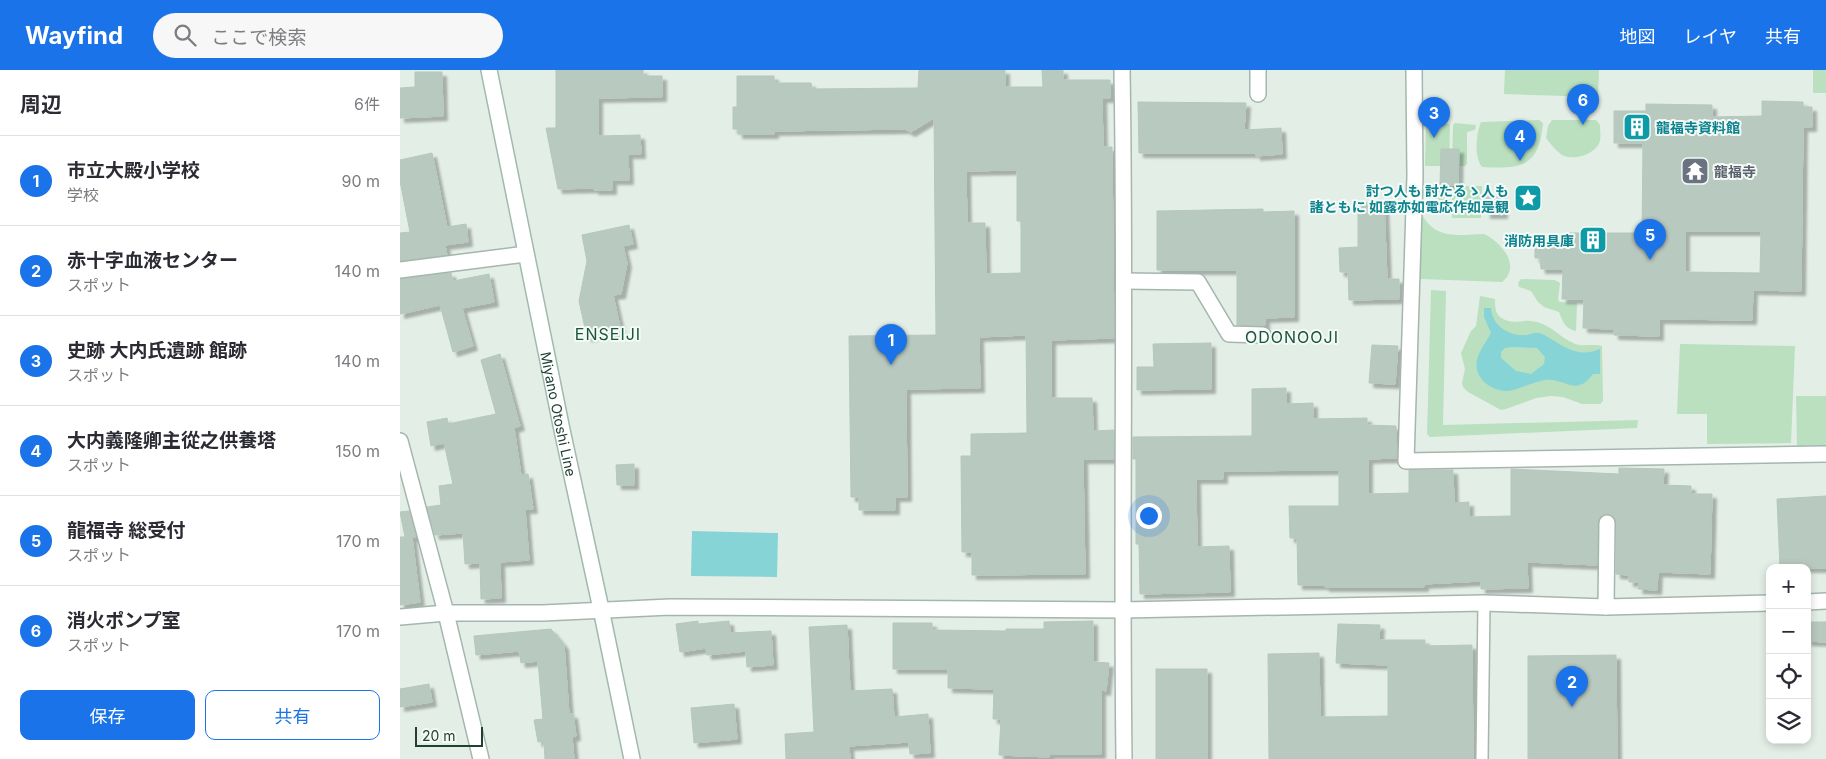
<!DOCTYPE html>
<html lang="ja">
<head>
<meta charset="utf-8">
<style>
  :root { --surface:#fff; --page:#f7f7f7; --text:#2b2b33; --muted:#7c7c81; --line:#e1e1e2; --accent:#1a73e8 }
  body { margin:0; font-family:Inter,"Noto Sans JP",sans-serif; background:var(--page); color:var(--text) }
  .controls { position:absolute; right:15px; bottom:15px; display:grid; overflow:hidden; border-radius:10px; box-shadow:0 2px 8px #0003 }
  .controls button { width:45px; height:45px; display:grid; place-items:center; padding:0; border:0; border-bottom:1px solid var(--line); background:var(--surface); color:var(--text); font:25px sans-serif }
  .scale { position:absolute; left:15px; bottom:12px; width:68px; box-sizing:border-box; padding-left:5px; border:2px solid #214034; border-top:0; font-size:14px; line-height:18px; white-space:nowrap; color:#214034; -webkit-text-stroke:4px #f4faf6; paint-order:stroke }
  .you { position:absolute; left:748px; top:445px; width:18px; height:18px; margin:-12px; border:4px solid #fff; border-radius:50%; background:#1a73e8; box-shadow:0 0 0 8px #1a73e833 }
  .badge { display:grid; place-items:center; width:32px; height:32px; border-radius:50%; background:var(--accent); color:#fff; font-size:16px; font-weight:700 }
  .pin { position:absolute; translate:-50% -41px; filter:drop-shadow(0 1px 2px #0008) }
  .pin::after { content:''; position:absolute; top:26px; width:18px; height:15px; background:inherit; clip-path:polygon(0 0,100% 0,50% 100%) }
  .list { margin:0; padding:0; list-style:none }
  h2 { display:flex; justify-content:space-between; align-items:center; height:65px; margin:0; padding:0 20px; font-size:21px }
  h2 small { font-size:16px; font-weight:400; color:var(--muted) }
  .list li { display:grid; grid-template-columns:32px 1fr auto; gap:15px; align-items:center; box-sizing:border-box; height:90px; padding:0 20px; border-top:1px solid var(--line) }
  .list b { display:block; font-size:19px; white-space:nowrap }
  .list p { margin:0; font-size:16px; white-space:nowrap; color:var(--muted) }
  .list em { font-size:16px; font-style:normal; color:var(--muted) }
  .actions { display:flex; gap:10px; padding:15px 20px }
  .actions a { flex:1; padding:11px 0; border:1px solid var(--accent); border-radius:10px; text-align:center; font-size:18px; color:var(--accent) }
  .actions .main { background:var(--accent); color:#fff }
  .icon { flex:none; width:28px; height:28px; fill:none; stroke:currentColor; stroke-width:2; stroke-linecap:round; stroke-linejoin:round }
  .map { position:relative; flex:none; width:1426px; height:689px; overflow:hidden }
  header { display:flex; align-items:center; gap:30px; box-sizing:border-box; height:70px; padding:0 25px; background:var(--accent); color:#fff }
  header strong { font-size:24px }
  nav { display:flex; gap:28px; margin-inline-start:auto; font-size:18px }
  .search { width:350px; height:45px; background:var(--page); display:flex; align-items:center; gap:12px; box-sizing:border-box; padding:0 18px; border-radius:28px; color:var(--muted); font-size:19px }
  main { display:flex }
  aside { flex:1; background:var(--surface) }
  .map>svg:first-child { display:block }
</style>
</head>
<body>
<header>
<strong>Wayfind</strong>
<div class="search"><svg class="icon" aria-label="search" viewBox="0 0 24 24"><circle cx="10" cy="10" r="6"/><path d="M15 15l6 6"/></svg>ここで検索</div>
<nav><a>地図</a><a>レイヤ</a><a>共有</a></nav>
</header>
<main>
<aside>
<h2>周辺<small>6件</small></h2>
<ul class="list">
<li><span class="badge">1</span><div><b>市立大殿小学校</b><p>学校</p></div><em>90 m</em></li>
<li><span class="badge">2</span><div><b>赤十字血液センター</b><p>スポット</p></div><em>140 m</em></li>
<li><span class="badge">3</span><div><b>史跡 大内氏遺跡 館跡</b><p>スポット</p></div><em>140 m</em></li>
<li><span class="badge">4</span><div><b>大内義隆卿主從之供養塔</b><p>スポット</p></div><em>150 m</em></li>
<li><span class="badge">5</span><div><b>龍福寺 総受付</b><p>スポット</p></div><em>170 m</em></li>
<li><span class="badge">6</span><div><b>消火ポンプ室</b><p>スポット</p></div><em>170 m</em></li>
</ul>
<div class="actions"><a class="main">保存</a><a>共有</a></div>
</aside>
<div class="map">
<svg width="1426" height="689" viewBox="0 0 1426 689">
  <defs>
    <filter id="shadow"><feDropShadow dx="4.5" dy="4.5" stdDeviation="1" flood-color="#0004"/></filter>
  </defs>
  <rect width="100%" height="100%" fill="#e3eee7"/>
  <!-- green -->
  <g fill="#bae0c0">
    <path d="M1105,0H1199L1198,27L1104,24Z"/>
    <rect x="1413" y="0" width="13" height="23"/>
    <path d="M1139,50L1143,53C1139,98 1120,99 1082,97C1074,88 1076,63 1081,52Z"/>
    <path d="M1152,50H1196L1200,55C1200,59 1201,66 1200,71C1196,84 1175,91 1162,85C1156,81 1150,73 1146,68L1148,56Z"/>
    <path d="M1026,53L1050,54L1049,96H1025Z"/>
    <path d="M1055,53L1076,55L1075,60L1067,62V94L1065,96H1053L1052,94L1053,55Z"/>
    <path d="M1027,116L1048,117L1047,143H1042Z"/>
    <path d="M1052,116H1082L1081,148H1052Z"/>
    <path d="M1021,143C1035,170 1058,165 1084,164C1101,172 1122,196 1102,212L1021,209L1017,207Z"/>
    <path d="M1121,209L1155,210L1160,213L1158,230L1160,232L1177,233L1176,261C1165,259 1163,252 1159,242L1144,237L1138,232L1131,221L1119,217L1118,213Z"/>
    <path d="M1031,220L1046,221L1043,355L1238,350L1237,358L1030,367L1027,364Z"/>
    <path d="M1080,226L1095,229C1095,235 1095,243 1100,247C1111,255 1120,250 1130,251C1151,252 1160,270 1179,275C1187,276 1195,274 1202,276L1203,331L1200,334H1182L1163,327L1151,326L1136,328L1106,339L1101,340L1068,322L1063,317L1062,313L1065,299L1061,283L1071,261L1076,256Z"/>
    <path d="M1280,274L1395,276L1391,373L1307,374V344H1277Z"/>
    <path d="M1396,326H1426V375L1397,376Z"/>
  </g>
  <!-- water -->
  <g fill="#87d4d6" fill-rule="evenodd">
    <path d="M1084,238H1091C1092,256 1110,267 1127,265C1131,264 1135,262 1139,263C1144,264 1149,268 1153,270C1168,280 1182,287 1200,279V304H1193C1176,328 1165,307 1145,310C1132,312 1121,319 1108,321C1092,322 1073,308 1077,290C1079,281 1086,272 1091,263L1084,247ZM1112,277L1137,278L1145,287L1144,294L1131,304L1116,301L1101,288V282L1105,278Z"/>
    <path d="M292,461L378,463L377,507L291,506Z"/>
  </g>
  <!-- building -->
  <g fill="#b8c9c0" stroke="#b5c8bd" fill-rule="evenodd" filter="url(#shadow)">
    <path d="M156,0H243V6H262V27L198,28V66L240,65L241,84H228L229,110H212V120H194V118L158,119L146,58H156Z"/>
    <path d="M519,0H605V17H643L642,0H663V10H710V28H702L703,77H712L714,268L651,270V328H692L693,361L714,360V389H683L685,504L572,505V482H562L561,386H571V364L627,363L626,265L579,267L580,318L506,319L507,427H495V440H459V427H451L449,266L536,265L534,48L511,62L505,59L374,61V64H338V59H333V37H337V6H374V13H411L412,19L518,18ZM617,100V151H621V203L586,204L585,153H567L566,101Z"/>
    <path d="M15,2H42L43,46L0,48V18L15,17Z"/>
    <path d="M1362,31L1403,32V37H1412V57H1403L1401,221L1353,220L1352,250L1259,249V266L1214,265V259L1183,258L1184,229H1162L1163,199H1141L1140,188H1135V167H1167V163H1242L1243,73H1214V41H1246V34L1312,35V47L1362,46ZM1285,161H1361L1360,203L1285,202Z"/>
    <path d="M738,32L846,33L844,60L881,58L882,84L856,86V83H739Z"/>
    <path d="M1041,79H1059L1058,115H1040Z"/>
    <path d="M32,83L47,157L66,154L68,172L45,175L47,185L0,191V163L10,162L0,111V90Z"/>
    <path d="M1086,125L1103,126V144H1086Z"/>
    <path d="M984,132L987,209H999V229L949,230L948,202H940L939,178L958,177V133Z"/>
    <path d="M863,139V142L894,141V247L865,248V255H837V200H757V141Z"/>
    <path d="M229,155L233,174L223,176L227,193L221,224L213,225L221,261L187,267L179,231L187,191L182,165Z"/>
    <path d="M51,203L53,211L89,204L94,232L62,238L73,276L53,282L40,235L0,244V209Z"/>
    <path d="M811,273V319L737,320V297H754L753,274Z"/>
    <path d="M972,275L998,276L995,314L969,313Z"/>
    <path d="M100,284L120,356L114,358L121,405L128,404L133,439H125L129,490L100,492L101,528L81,529L80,493L65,494L63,463L35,465L27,437L41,435L39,416L53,414L44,373L31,376L27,352L47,348L48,354L96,344L81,290Z"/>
    <path d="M886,318V334L913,333V349L967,348V355L996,356L997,388L968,389V424L1009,423V400H1053L1054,433L1069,432V447L1111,446V399L1219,404V398L1264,399L1263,415L1291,416V424H1312L1310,504L1258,502L1257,520L1238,519L1239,512H1229V505L1216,504V453L1212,445L1207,444L1202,445L1198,452L1197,495L1127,492L1128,518L1081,519V511L1024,514V517H925V515H898L897,468H890L889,436H939V400L823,401V409H796L797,477L829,476L830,522L740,524L739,474H736V389H733V367L852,366V319Z"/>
    <path d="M234,394V415H217L216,395Z"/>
    <path d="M1426,426V498H1380L1377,429Z"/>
    <path d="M9,441L16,467H12L20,532L0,535V467H5L0,442Z"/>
    <path d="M298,551V554L329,551L330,563L371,561L373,595L347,597L346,581L307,585L306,578L280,582L276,554Z"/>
    <path d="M693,551V592L709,593L706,621L701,620V684H649V687L599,685L601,649H593L594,619L548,618V599H493V553H532V560L606,561V559H644V552Z"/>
    <path d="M1407,552H1426V572L1407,571Z"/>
    <path d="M938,554L980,555L979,570H1025V576L1072,575L1073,689H869L868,584L919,583L920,647L988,646V595L936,593Z"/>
    <path d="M447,555L450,621L492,619L494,647L528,644L530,683L510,684L509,672L449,676L450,689H386L385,664L414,662L409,557Z"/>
    <path d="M151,559L164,575L169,644H173L176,666L172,667L174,689H145L144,671L138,672L134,650L143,649L138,591L121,593L119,581L76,585L74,566Z"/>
    <path d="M1216,585L1217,689H1128V586Z"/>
    <rect x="756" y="599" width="51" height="90"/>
    <path d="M29,614L32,632L0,637V619Z"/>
    <path d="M334,634L337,669L294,673L291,638Z"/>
  </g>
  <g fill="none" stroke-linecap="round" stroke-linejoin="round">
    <defs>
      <path id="lane" d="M1082,689L1084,533"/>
      <g id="street">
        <path d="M722,0C726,230 721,459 724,689"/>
        <path d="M1014,0L1015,106L1006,391L1426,384"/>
        <path d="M858,24V0"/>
        <path d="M0,200L126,184"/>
        <path d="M724,211L798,212L829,264L863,265"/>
        <path d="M0,371L46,543L81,689"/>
        <path d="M1407,532L1426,531"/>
        <path d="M1206,537L1207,453"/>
        <path d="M0,547L46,543H143L270,537L722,540L1084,533L1206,537L1370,533"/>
      </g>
      <g id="secondary">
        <path id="s1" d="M89,0L162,360L201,539L232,689"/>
      </g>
    </defs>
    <!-- lane casing -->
    <use href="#lane" stroke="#a5b6ae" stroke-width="14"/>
    <!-- street casing -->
    <use href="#street" stroke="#a5b6ae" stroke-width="18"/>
    <!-- secondary casing -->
    <use href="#secondary" stroke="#a0baae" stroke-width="18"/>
    <!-- lane -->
    <use href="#lane" stroke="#fff" stroke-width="11"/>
    <!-- street -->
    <use href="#street" stroke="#fff" stroke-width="15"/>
    <!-- secondary -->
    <use href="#secondary" stroke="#fff" stroke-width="15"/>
  </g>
  <!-- icons -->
  <defs>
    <symbol id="building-square" viewBox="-11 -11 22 22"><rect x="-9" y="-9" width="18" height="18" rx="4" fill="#0f9aa8" stroke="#f4faf6"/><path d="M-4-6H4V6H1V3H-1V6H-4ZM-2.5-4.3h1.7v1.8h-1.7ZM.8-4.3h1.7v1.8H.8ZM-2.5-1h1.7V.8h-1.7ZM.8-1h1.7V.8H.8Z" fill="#fff"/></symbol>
    <symbol id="temple-square" viewBox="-11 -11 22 22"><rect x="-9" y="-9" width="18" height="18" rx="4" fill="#6b7280" stroke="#f4faf6"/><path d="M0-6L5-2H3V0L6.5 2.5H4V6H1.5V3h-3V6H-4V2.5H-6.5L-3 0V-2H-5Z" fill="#fff"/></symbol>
    <symbol id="sight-square" viewBox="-11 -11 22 22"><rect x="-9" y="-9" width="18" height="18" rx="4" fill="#0f9aa8" stroke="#f4faf6"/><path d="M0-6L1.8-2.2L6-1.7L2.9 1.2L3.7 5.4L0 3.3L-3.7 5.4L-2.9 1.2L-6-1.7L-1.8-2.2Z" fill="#fff"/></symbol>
  </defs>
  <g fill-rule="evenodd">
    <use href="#building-square" x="1221" y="41" width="32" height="32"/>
    <use href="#temple-square" x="1279" y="85" width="32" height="32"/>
    <use href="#sight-square" x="1112" y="112" width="32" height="32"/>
    <use href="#building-square" x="1177" y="154" width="32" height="32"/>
  </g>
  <g text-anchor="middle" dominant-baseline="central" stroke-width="4" stroke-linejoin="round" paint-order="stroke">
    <!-- culture labels -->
    <g font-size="14" font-weight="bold" fill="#0d838f" stroke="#f4faf6" text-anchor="end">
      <text x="1256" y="57" text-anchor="start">龍福寺資料館</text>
      <text x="1109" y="120">討つ人も 討たるゝ人も<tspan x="1109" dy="16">諸ともに 如露亦如電応作如是観</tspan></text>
      <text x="1174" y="170">消防用具庫</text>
    </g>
    <!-- worship labels -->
    <g font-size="14" font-weight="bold" fill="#5b616d" stroke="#f4faf6" text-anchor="start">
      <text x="1314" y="101">龍福寺</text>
    </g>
    <!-- street labels -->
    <g font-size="14" fill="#214034" stroke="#f4faf6">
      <text stroke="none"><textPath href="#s1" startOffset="351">Miyano Otoshi Line</textPath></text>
    </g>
    <!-- quarter labels -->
    <g font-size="16" letter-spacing="1" fill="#1b543f" stroke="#f4faf6">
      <text x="208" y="264">ENSEIJI</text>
      <text x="892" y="267">ODONOOJI</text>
    </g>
  </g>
</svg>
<div class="controls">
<button>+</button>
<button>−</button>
<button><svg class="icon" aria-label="locate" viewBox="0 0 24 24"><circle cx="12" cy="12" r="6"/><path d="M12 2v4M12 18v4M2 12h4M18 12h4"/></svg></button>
<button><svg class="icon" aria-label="layers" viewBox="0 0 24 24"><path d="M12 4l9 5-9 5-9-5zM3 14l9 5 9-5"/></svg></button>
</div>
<div class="scale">20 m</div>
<div class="you"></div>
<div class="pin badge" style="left:491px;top:295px">1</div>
<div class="pin badge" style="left:1172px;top:637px">2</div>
<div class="pin badge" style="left:1034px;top:68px">3</div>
<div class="pin badge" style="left:1120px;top:91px">4</div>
<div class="pin badge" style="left:1250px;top:190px">5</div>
<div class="pin badge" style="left:1183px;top:55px">6</div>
</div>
</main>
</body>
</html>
